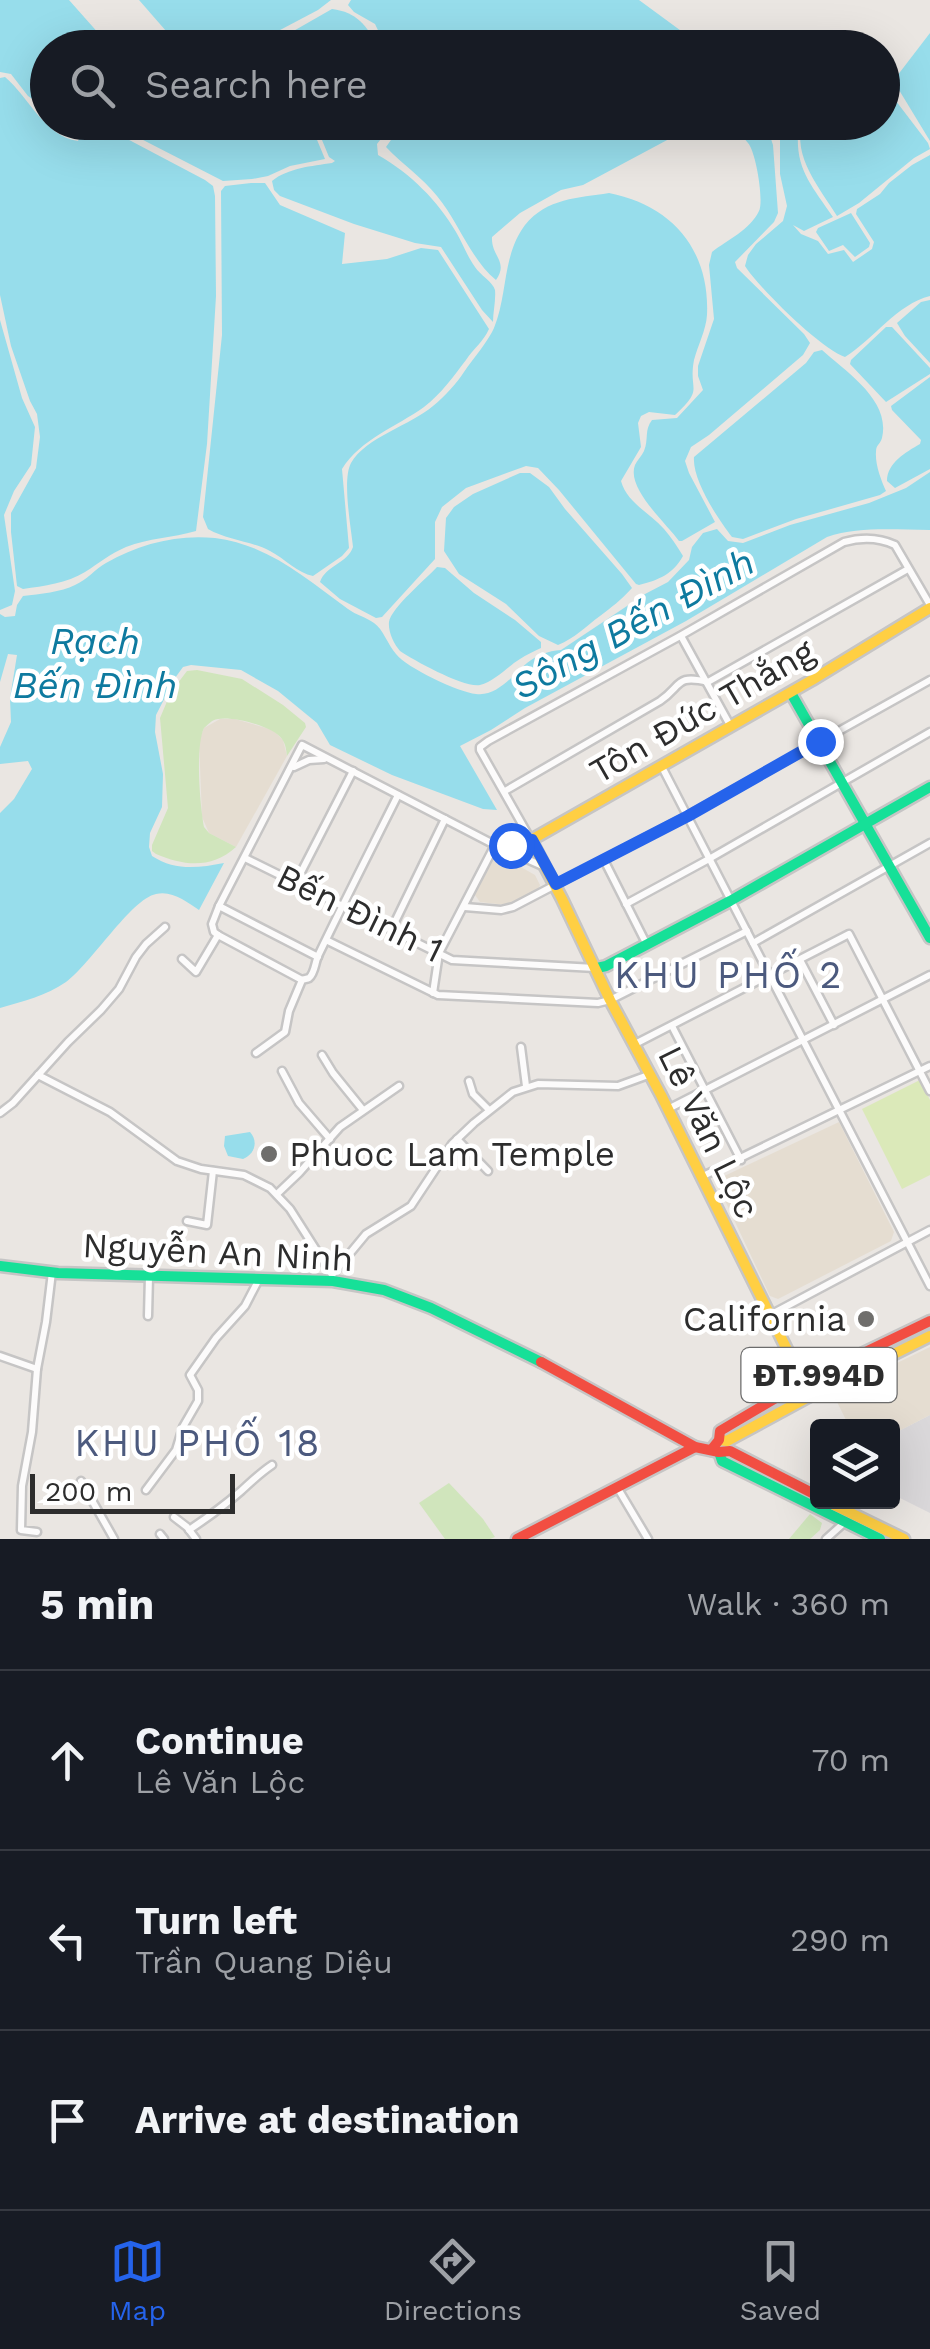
<!DOCTYPE html>
<html lang="en">
<head>
<meta charset="utf-8">
<style>
  :root { --surface:#171b24; --page:#242831; --text:#f1f3f6; --muted:#9ea1a6; --line:#363941; --accent:#2563eb }
  body { margin:0; font-family:"Work Sans",sans-serif; background:var(--page); color:var(--text) }
  .controls { position:absolute; right:30px; bottom:30px; display:grid; overflow:hidden; border-radius:10px; box-shadow:0 10px 40px #0002 }
  .controls button { width:90px; height:90px; display:grid; place-items:center; padding:0; border:0; border-bottom:2px solid var(--line); background:var(--surface); color:var(--text); font:50px sans-serif }
  .scale { position:absolute; left:30px; bottom:25px; width:205px; box-sizing:border-box; padding-left:10px; border:5px solid #2d2d2d; border-top:0; font-size:28px; line-height:35px; white-space:nowrap; color:#2d2d2d; -webkit-text-stroke:8px #fff; paint-order:stroke }
  .stop { position:absolute; width:30px; height:30px; margin:-22px; border:8px solid #2563eb; border-radius:50%; background:#fff }
  .stop.end { background:#2563eb; border-color:#fff; box-shadow:0 2px 10px #0008 }
  .list { margin:0; padding:0; list-style:none }
  h2 { display:flex; justify-content:space-between; align-items:center; height:130px; margin:0; padding:0 40px; font-size:42px }
  h2 small { font-size:32px; font-weight:400; color:var(--muted) }
  .list li { display:grid; grid-template-columns:65px 1fr auto; gap:30px; align-items:center; box-sizing:border-box; height:180px; padding:0 40px; border-top:2px solid var(--line) }
  .list b { display:block; font-size:38px; white-space:nowrap }
  .list p { margin:0; font-size:32px; white-space:nowrap; color:var(--muted) }
  .list em { font-size:32px; font-style:normal; color:var(--muted) }
  .icon { flex:none; width:55px; height:55px; fill:none; stroke:currentColor; stroke-width:2; stroke-linecap:round; stroke-linejoin:round }
  .map { position:relative; flex:none; width:930px; height:1539px; overflow:hidden }
  .search { position:absolute; background:var(--surface); box-shadow:0 10px 40px #0002; left:30px; right:30px; top:30px; height:110px; display:flex; align-items:center; gap:25px; box-sizing:border-box; padding:0 35px; border-radius:55px; color:var(--muted); font-size:38px }
  .sheet { height:670px; background:var(--surface) }
  nav { display:flex; justify-content:space-around; align-items:center; box-sizing:border-box; height:140px; border-top:2px solid var(--line); background:var(--surface); font-size:28px; color:var(--muted) }
  nav a { display:grid; justify-items:center; gap:5px }
  nav .on { color:var(--accent) }
  .map>svg:first-child { display:block }
</style>
</head>
<body>
<div class="map">
<svg width="930" height="1539" viewBox="0 0 930 1539">
  <rect width="100%" height="100%" fill="#eae6e2"/>
  <!-- industrial -->
  <path fill="#dad8da" d="M930,1415V1513L898,1497L892,1502L893,1434Z"/>
  <!-- education -->
  <g fill="#e5ddd1">
    <path d="M220,719H235L273,730L283,740L287,756L236,847L209,833L202,817L199,741L204,728Z"/>
    <path d="M496,853L535,875L540,885L538,890L506,905L480,902L475,895Z"/>
    <path d="M839,1122L894,1232L891,1241L778,1299L770,1296L719,1188L720,1178Z"/>
    <path d="M930,1347V1415L893,1434L892,1426H849L833,1394Z"/>
  </g>
  <!-- green -->
  <g fill="#d0e5bc">
    <path d="M197,670L242,679L283,705L305,723L306,727L287,756C286,749 286,745 282,739C273,726 233,716 218,719C211,720 209,724 204,728C195,747 200,805 204,827L209,833L236,847C212,869 184,866 156,854L152,851V845L168,808L160,718L171,692L187,671Z"/>
    <path d="M449,1483L483,1519L495,1537L490,1539H445L419,1503Z"/>
    <path d="M810,1514L822,1523L820,1530L810,1539H789Z"/>
  </g>
  <!-- pitch -->
  <path fill="#dbe9b9" d="M920,1080L930,1100V1175L902,1189L862,1109Z"/>
  <!-- water -->
  <g fill="#97ddeb">
    <path d="M0,0H69L108,44L119,47L48,48L47,109L28,96L11,74L0,72Z"/>
    <path d="M139,0H331L318,10L248,47H180Z"/>
    <path d="M351,0H639L703,47H386L375,24L354,12L348,5Z"/>
    <path d="M332,9C357,12 367,26 378,47H277L276,41Z"/>
    <path d="M930,33V141L896,85L897,76Z"/>
    <path d="M5,77C29,97 44,136 78,141L86,123H97L205,180L213,186L215,196L216,296L207,444L196,531C172,538 149,538 126,547C110,554 99,563 85,572C67,583 44,586 23,589L17,586L11,532V513L36,468L40,437L37,414L30,401L11,346L0,295V78Z"/>
    <path d="M883,84L928,143L930,149L914,158L859,203L837,216C821,190 791,155 803,123L882,122Z"/>
    <path d="M110,123H310L325,159L290,166L268,176L252,179L223,181Z"/>
    <path d="M315,123H393L377,144L378,155C410,173 438,201 456,232C463,244 467,256 475,267C480,275 493,282 495,290C496,300 493,312 493,322L482,310L441,247L415,243L354,224L280,196L274,190L272,181C288,168 312,166 332,163L335,161L329,157Z"/>
    <path d="M399,123V122L699,123L583,185L561,190L520,213L492,237C491,257 509,261 496,280C471,260 458,221 437,196C422,177 402,164 386,147L398,130Z"/>
    <path d="M724,123H770L768,130L773,145L778,213L774,222L735,262L737,268L804,334L810,343L803,355L709,435L691,447L685,461L689,473L715,522L682,541H679C666,523 626,488 635,465C637,460 642,456 644,451C649,439 644,430 652,420L677,418L703,390L698,376V366L714,319L709,265L712,252C727,240 750,230 759,211C764,201 756,152 748,143C742,135 731,129 724,123Z"/>
    <path d="M780,123H799C793,167 810,183 833,217L804,231L793,225L801,234L818,241L828,254L844,250L853,262L872,249L874,242L856,214L857,209L880,194L889,183L912,165L930,155V296C897,304 874,339 845,357C822,350 759,288 745,266L748,255L756,244L783,221L787,206L780,174Z"/>
    <path d="M251,183H265L280,205L345,233L342,264L387,259L421,248L438,250L489,329C484,341 473,349 466,360C453,377 441,394 424,407C396,427 361,439 342,469L349,548L342,556L313,576C298,573 285,559 270,551C251,541 227,540 208,529L203,517L222,335L221,191L225,186Z"/>
    <path d="M609,193C671,205 710,249 707,315C706,330 698,345 694,360C688,392 705,387 675,415L649,412L641,416L638,423L641,447L621,481C627,503 649,512 664,529C671,537 677,546 683,556C673,574 659,580 639,585L636,584L559,490L538,468L526,466L466,488L442,507L435,522V559L382,617L376,618L340,599L320,582C326,565 347,564 353,547C351,527 342,480 351,463C366,437 411,425 433,406C444,397 457,383 464,372C473,359 489,340 494,328C508,294 502,256 525,225C547,198 578,198 609,193Z"/>
    <path d="M851,213L870,243L869,247L855,257L843,245L829,251L816,232L818,228Z"/>
    <path d="M930,300V363L905,336L897,323L921,302Z"/>
    <path d="M0,320L22,398L35,427L31,465L14,491L4,515L15,591L12,605L0,610Z"/>
    <path d="M886,327H892L930,368V374L886,402L850,364L851,360Z"/>
    <path d="M822,350C846,372 891,400 882,438C880,445 876,444 876,452C875,464 881,480 886,491L880,495L796,519L743,539L732,537C718,519 692,480 694,457L806,363L814,352Z"/>
    <path d="M930,377V469L895,488L887,481C887,463 906,452 920,444L921,440L892,410L891,406Z"/>
    <path d="M930,472V530C896,530 859,526 827,537L686,621L525,708L491,730L460,746L497,810L483,809L392,775L330,745L317,723L278,691L241,670L191,665L183,667L175,678L156,715L155,732L163,774L162,807L150,833L149,847L152,856C175,871 198,868 224,863L199,910C187,902 172,890 156,894C131,899 91,964 66,982C46,996 23,1001 0,1008V813L14,799L32,769L28,761L0,764V747L11,722L10,698L17,655L8,654L0,682V614L5,617L15,616L17,605L23,596C40,594 61,592 75,585C87,580 95,569 106,563C139,544 177,534 215,538C269,545 305,578 348,609C356,615 366,617 374,623C383,629 388,645 396,654C407,668 458,692 476,694C497,697 513,675 527,663C537,655 548,651 561,650L645,594L668,582L689,560L692,547L703,533L717,529L728,541L743,543L790,525L869,503L906,488Z"/>
    <path d="M520,473H530L549,487L565,509L622,574L632,588C621,600 612,607 600,616C585,627 575,638 558,645L539,636L506,604L459,574L444,551L446,518L454,507L473,494Z"/>
    <path d="M437,567L445,568L474,593L515,620L541,642V648C534,651 526,655 520,659C507,667 495,681 480,685C464,688 415,661 400,651C394,644 388,632 389,622C391,608 427,578 437,567Z"/>
    <path d="M250,1132C259,1142 254,1155 243,1159L228,1156L224,1146L225,1136Z"/>
  </g>
  <g fill="none" stroke-linecap="round" stroke-linejoin="round">
    <defs>
      <g id="street">
        <path d="M681,636L731,727"/>
        <path d="M294,767L309,760L324,759"/>
        <path d="M662,767L930,1286"/>
        <path d="M505,791L660,701C682,686 675,674 708,682L908,569"/>
        <path d="M531,840L480,750V747L488,741L680,636L844,542C862,537 878,537 895,545L930,605"/>
        <path d="M245,858L452,960L595,968"/>
        <path d="M604,860L647,945"/>
        <path d="M296,882L353,771"/>
        <path d="M626,904L709,859L930,732"/>
        <path d="M219,906L318,957"/>
        <path d="M465,907L501,910L513,907L687,816L930,680"/>
        <path d="M391,930L445,819"/>
        <path d="M218,935L214,932L212,924L219,906L302,745L495,845L547,868"/>
        <path d="M218,935L302,980"/>
        <path d="M328,941L438,995L598,1003L610,1000L747,931"/>
        <path d="M753,943L930,843"/>
        <path d="M182,959L196,972L218,935"/>
        <path d="M800,960L834,1025"/>
        <path d="M433,993L439,953L495,845"/>
        <path d="M672,1026L741,1160"/>
        <path d="M635,1044L849,934L930,1091"/>
        <path d="M521,1047L526,1086"/>
        <path d="M256,1053L285,1032L289,1011L302,980C304,979 307,979 309,978C315,973 315,962 318,956C344,902 371,849 398,795"/>
        <path d="M322,1055L333,1073L363,1110"/>
        <path d="M282,1071L299,1103L330,1139"/>
        <path d="M38,1075L110,1112L177,1161L201,1169L244,1175L270,1188L290,1209L332,1275"/>
        <path d="M469,1081L473,1094L489,1110"/>
        <path d="M668,1109L930,975"/>
        <path d="M0,1113L13,1103L68,1042L101,1010L119,989L136,957L146,944L165,927"/>
        <path d="M457,1139L488,1171"/>
        <path d="M701,1177L930,1066"/>
        <path d="M277,1194L299,1173L340,1127L399,1086"/>
        <path d="M187,1221L207,1225L213,1171"/>
        <path d="M333,1281L332,1275L366,1234L411,1206L452,1144L474,1123L513,1092L538,1084L618,1086L651,1074"/>
        <path d="M770,1315L930,1230"/>
        <path d="M148,1316L149,1276"/>
        <path d="M0,1356L37,1369"/>
        <path d="M81,1481L114,1539"/>
        <path d="M617,1487L648,1539"/>
        <path d="M146,1490L176,1450L183,1427L198,1401V1390L190,1375L216,1338L245,1306L259,1279"/>
        <path d="M174,1517L187,1527L196,1539"/>
        <path d="M189,1530C207,1518 225,1505 241,1491C252,1481 260,1473 272,1465"/>
        <path d="M37,1532L21,1530L22,1486L32,1432L37,1369L46,1322L52,1272"/>
        <path d="M160,1534L164,1539"/>
        <path d="M826,1539L845,1522"/>
      </g>
      <g id="fast">
        <path d="M791,693L930,938"/>
        <path d="M597,968L606,966L730,901L930,787"/>
        <path d="M0,1266L58,1273L333,1281L384,1290L431,1308L541,1362"/>
        <path d="M719,1452L722,1461L880,1539"/>
      </g>
      <g id="slow">
        <path d="M531,840L562,899L610,1000L661,1095L810,1396"/>
        <path d="M495,845H511L531,840L812,680L930,608"/>
        <path d="M719,1440L727,1441L810,1396L930,1336"/>
        <path d="M828,1502L904,1539"/>
      </g>
      <g id="jam">
        <path d="M541,1362L695,1447L719,1452L730,1451L818,1496"/>
        <path d="M711,1450L719,1440L720,1431L803,1382L930,1321"/>
        <path d="M517,1539L695,1447"/>
      </g>
    </defs>
    <!-- street casing -->
    <use href="#street" stroke="#c6c5c5" stroke-width="11"/>
    <!-- fast casing -->
    <use href="#fast" stroke="#c6c5c5" stroke-width="15"/>
    <!-- slow casing -->
    <use href="#slow" stroke="#c6c5c5" stroke-width="15"/>
    <!-- jam casing -->
    <use href="#jam" stroke="#c6c5c5" stroke-width="15"/>
    <!-- street -->
    <use href="#street" stroke="#fcfbfb" stroke-width="6"/>
    <!-- fast -->
    <use href="#fast" stroke="#16e098" stroke-width="10"/>
    <!-- slow -->
    <use href="#slow" stroke="#ffcf43" stroke-width="10"/>
    <!-- jam -->
    <use href="#jam" stroke="#f24e42" stroke-width="10"/>
  </g>
  <g fill="none" stroke-linecap="round" stroke-linejoin="round">
    <!-- route -->
    <path stroke="#2563eb" stroke-width="12" d="M511,845L532,840L556,884L688,816L820,741"/>
  </g>
  <!-- markers -->
  <g fill="#6f6e6c" stroke="#fff" stroke-width="4">
    <circle cx="269" cy="1154" r="10"/>
    <circle cx="866" cy="1319" r="10"/>
  </g>
  <g text-anchor="middle" dominant-baseline="central" stroke-width="9" stroke-linejoin="round" paint-order="stroke">
    <!-- shield labels -->
    <rect fill="#fff" stroke="#6c6c6c" stroke-width="2.5" x="741.5" y="1348" width="155" height="54" rx="8"/>
    <g font-size="32" font-weight="bold" fill="#2d2d2d">
      <text x="819" y="1375">ĐT.994D</text>
    </g>
    <!-- street labels -->
    <g font-size="35" fill="#2d2d2d" stroke="#fff">
      <text transform="translate(702 711) rotate(-30)">Tôn Đức Thắng</text>
      <text transform="translate(360 913) rotate(26)">Bến Đình 1</text>
      <text transform="translate(709 1132) rotate(64)">Lê Văn Lộc</text>
      <text transform="translate(218 1252) rotate(3)">Nguyễn An Ninh</text>
    </g>
    <!-- poi labels -->
    <g font-size="35" fill="#2d2d2d" stroke="#fff" text-anchor="start">
      <text x="289" y="1154">Phuoc Lam Temple</text>
      <text x="846" y="1319" text-anchor="end">California</text>
    </g>
    <!-- water labels -->
    <g font-size="38" font-style="italic" fill="#0e7a9f" stroke="#fff">
      <text transform="translate(633 624) rotate(-29)">Sông Bến Đình</text>
      <text x="95" y="641">Rạch<tspan x="95" dy="44">Bến Đình</tspan></text>
    </g>
    <!-- neighbourhood labels -->
    <g font-size="38" letter-spacing="2.5" fill="#4c5a7e" stroke="#fff">
      <text x="729" y="975">KHU PHỐ 2</text>
      <text x="198" y="1443">KHU PHỐ 18</text>
    </g>
  </g>
</svg>
<div class="controls">
<button><svg class="icon" aria-label="layers" viewBox="0 0 24 24"><path d="M12 4l9 5-9 5-9-5zM3 14l9 5 9-5"/></svg></button>
</div>
<div class="scale">200 m</div>
<div class="stop" style="left:511px;top:845px"></div>
<div class="stop end" style="left:820px;top:741px"></div>
<div class="search"><svg class="icon" aria-label="search" viewBox="0 0 24 24"><circle cx="10" cy="10" r="6"/><path d="M15 15l6 6"/></svg>Search here</div>
</div>
<section class="sheet">
<h2>5 min<small>Walk · 360 m</small></h2>
<ul class="list">
<li><svg class="icon" aria-label="ahead" viewBox="0 0 24 24"><path d="M12 20V5M6 11l6-6 6 6"/></svg><div><b>Continue</b><p>Lê Văn Lộc</p></div><em>70 m</em></li>
<li><svg class="icon" aria-label="left" viewBox="0 0 24 24"><path d="M17 20v-9H6M10 6l-5 5 5 5"/></svg><div><b>Turn left</b><p>Trần Quang Diệu</p></div><em>290 m</em></li>
<li><svg class="icon" aria-label="arrive" viewBox="0 0 24 24"><path d="M6 21V4h12l-3 4 3 4H6"/></svg><div><b>Arrive at destination</b></div></li>
</ul>
</section>
<nav>
<a class="on"><svg class="icon" aria-label="map" viewBox="0 0 24 24"><path d="M3 6l6-2 6 2 6-2v14l-6 2-6-2-6 2zM9 4v14M15 6v14"/></svg>Map</a>
<a><svg class="icon" aria-label="directions" viewBox="0 0 24 24"><path d="M12 3l9 9-9 9-9-9zM9 14v-3h6M13 9l2 2-2 2"/></svg>Directions</a>
<a><svg class="icon" aria-label="saved" viewBox="0 0 24 24"><path d="M7 4h10v16l-5-4-5 4z"/></svg>Saved</a>
</nav>
</body>
</html>
